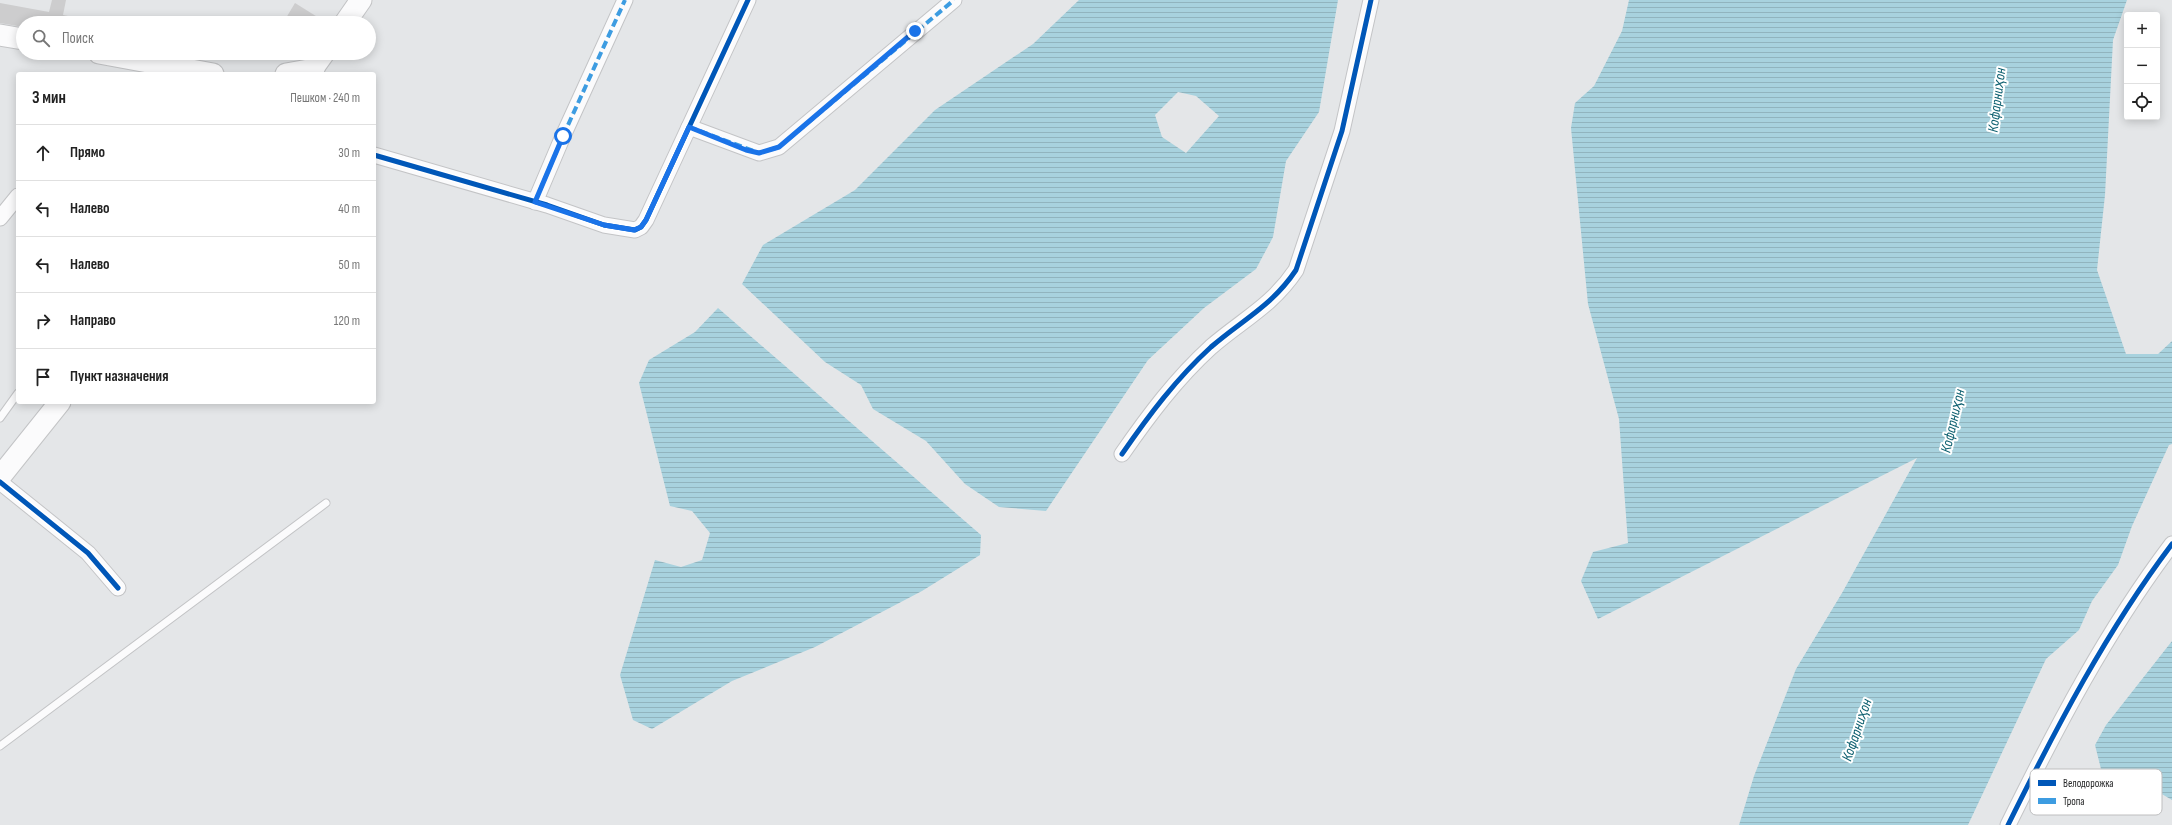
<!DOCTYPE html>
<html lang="ru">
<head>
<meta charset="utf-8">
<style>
  :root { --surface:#fff; --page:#f2f2f2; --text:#222; --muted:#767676; --line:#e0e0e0 }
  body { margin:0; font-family:"Sofia Sans Condensed",sans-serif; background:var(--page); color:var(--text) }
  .controls { position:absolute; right:12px; top:12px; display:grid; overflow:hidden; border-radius:4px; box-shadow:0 2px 10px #0003 }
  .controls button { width:36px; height:36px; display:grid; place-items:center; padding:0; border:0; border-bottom:1px solid var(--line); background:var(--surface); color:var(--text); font:20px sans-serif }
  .stop { position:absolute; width:12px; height:12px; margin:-9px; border:3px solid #1a73e8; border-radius:50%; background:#fff }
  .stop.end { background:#1a73e8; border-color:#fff; box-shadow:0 1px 4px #0008 }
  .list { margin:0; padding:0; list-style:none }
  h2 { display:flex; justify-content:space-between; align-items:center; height:52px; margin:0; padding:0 16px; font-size:17px }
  h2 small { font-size:13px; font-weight:400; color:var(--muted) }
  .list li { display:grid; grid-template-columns:26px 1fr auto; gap:12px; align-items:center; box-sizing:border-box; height:56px; padding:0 16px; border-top:1px solid var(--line) }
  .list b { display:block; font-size:15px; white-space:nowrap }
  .list em { font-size:13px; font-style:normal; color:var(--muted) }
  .icon { flex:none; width:22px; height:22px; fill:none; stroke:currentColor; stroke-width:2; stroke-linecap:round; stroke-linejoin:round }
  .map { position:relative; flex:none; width:2172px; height:825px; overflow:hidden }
  .search { position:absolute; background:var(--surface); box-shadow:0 2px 10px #0003; left:16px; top:16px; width:360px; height:44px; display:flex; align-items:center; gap:10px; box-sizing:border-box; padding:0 14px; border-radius:22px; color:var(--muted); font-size:15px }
  .panel { position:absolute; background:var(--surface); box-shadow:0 2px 10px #0003; left:16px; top:72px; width:360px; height:332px; border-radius:4px }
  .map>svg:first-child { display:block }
</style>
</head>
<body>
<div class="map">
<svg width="2172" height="825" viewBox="0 0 2172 825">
  <defs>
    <pattern id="water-rules" width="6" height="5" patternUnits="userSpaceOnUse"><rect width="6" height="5" fill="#a8d2de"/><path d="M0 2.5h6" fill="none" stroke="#91b4be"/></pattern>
  </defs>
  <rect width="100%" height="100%" fill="#e4e6e8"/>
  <!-- water -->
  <g fill="url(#water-rules)" fill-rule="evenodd">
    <path d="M1079,0H1338L1319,112L1286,161L1273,237L1256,269L1204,308L1148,360L1046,511L999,507L965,484L926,441L873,409L861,385L825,362L742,284L763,245L855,190L935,110L1033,44ZM1178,92L1196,96L1219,116L1186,153L1162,137L1155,115Z"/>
    <path d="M1629,0H2127L2113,40L2105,195L2097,270L2126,354H2158L2172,341V444L2169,445L2132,526L2118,565L2092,601L2079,630L2046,659L1968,825H1739L1754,776L1796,669L1842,593L1917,458L1598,619L1581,581L1593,552L1628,543L1619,419L1588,304L1571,128L1575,103L1594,86L1622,31Z"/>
    <path d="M718,308L981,535L980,555L922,591L815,647L732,681L652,729L633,720L620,675L655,560L681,567L702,560L710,533L692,511L670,506L639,383L649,360L695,332Z"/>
    <path d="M2172,641V800L2136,779L2101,769L2095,745L2106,725Z"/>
  </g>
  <!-- building -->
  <g fill="#cdcdce">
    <path d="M52,0H66L63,15L73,17L72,23H23V27L0,23V3L49,12Z"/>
    <path d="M295,3L327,23H283Z"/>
  </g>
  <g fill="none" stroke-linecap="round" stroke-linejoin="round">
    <defs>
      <g id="service">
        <path d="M0,418L18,393"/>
        <path d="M0,746L326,503"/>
      </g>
      <g id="minor">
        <path d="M689,127L759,153L779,147L954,0"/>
        <path d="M374,155L547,205L604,225L635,230L641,227L646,220L748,0"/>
        <path d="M535,202L563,136L625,0"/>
        <path d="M0,218L18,196"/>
        <path d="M1122,454C1149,415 1176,379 1211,347C1242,320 1272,306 1296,270L1342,131L1371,0"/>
        <path d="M0,482L88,553L118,588"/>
        <path d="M2008,825C2056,728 2107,630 2172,544"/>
      </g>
      <g id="secondary">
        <path d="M345,23L361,0"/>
        <path d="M0,35L23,39"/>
        <path d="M99,53L213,74"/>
        <path d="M286,74L314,69"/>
        <path d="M309,74L324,53"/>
        <path d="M0,477L60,402"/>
      </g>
    </defs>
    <!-- service casing -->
    <use href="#service" stroke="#c3c4c6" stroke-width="9"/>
    <!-- minor casing -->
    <use href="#minor" stroke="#c3c4c6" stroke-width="17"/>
    <!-- secondary casing -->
    <use href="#secondary" stroke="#c3c4c6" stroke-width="23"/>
    <!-- service -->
    <use href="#service" stroke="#fbfbfc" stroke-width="7"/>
    <!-- minor -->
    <use href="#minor" stroke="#fbfbfc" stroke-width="15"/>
    <!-- secondary -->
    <use href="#secondary" stroke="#fbfbfc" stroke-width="21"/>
    <!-- quiet -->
    <g stroke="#3d9ce1" stroke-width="4" stroke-dasharray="8 4" stroke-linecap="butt">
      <path d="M689,127L759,153L779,147L954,0"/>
      <path d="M535,202L563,136L625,0"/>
    </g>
    <defs>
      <g id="cycleway">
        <path d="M374,155L547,205L604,225L635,230L641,227L646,220L748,0"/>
        <path d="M1122,454C1149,415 1176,379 1211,347C1242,320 1272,306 1296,270L1342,131L1371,0"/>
        <path d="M0,482L88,553L118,588"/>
        <path d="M2008,825C2056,728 2107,630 2172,544"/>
      </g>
    </defs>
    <!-- cycleway casing -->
    <use href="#cycleway" stroke="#fff" stroke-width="8"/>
    <!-- cycleway -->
    <use href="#cycleway" stroke="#0057b8" stroke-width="5"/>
  </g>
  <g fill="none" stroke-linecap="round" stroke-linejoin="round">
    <!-- route -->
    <path stroke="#1a73e8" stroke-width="5" d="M563,136L535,202L604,225L634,230L641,227L646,220L689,127L746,150L759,153L779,147L915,31"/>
  </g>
  <g text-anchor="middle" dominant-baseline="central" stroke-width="4" stroke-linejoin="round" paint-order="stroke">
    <!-- water labels -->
    <g font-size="15" font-style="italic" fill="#0e6070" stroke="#fff">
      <text transform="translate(1997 100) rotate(-83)">Кофарниҳон</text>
      <text transform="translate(1953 421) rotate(-77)">Кофарниҳон</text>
      <text transform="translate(1857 730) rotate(-71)">Кофарниҳон</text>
    </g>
  </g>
  <!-- legend -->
  <rect x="2030" y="769" width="132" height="46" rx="6" fill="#fff" stroke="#bebebf" stroke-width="1"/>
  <rect x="2038" y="780" width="18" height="6" fill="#0057b8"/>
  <rect x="2038" y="798" width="18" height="6" fill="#3d9ce1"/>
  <g font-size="11" fill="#272829">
    <text x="2063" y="787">Велодорожка</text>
    <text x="2063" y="805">Тропа</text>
  </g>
</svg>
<div class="controls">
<button>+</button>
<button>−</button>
<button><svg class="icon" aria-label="locate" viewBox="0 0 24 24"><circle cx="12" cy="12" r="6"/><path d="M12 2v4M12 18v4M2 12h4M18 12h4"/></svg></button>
</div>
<div class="stop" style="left:563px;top:136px"></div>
<div class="stop end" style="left:915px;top:31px"></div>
<div class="search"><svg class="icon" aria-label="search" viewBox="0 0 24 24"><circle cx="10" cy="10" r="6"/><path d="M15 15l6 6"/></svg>Поиск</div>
<section class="panel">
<h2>3 мин<small>Пешком · 240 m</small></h2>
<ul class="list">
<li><svg class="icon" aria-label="ahead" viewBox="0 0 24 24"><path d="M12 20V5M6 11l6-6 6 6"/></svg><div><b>Прямо</b></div><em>30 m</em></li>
<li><svg class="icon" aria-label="left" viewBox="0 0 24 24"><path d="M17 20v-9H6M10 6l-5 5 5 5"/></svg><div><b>Налево</b></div><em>40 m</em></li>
<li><svg class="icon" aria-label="left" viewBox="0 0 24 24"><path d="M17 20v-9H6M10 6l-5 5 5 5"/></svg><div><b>Налево</b></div><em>50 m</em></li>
<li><svg class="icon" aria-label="right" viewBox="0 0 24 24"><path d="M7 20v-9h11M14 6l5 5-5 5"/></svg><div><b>Направо</b></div><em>120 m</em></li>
<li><svg class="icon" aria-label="arrive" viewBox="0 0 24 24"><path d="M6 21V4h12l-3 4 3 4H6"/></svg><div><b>Пункт назначения</b></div></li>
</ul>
</section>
</div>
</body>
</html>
